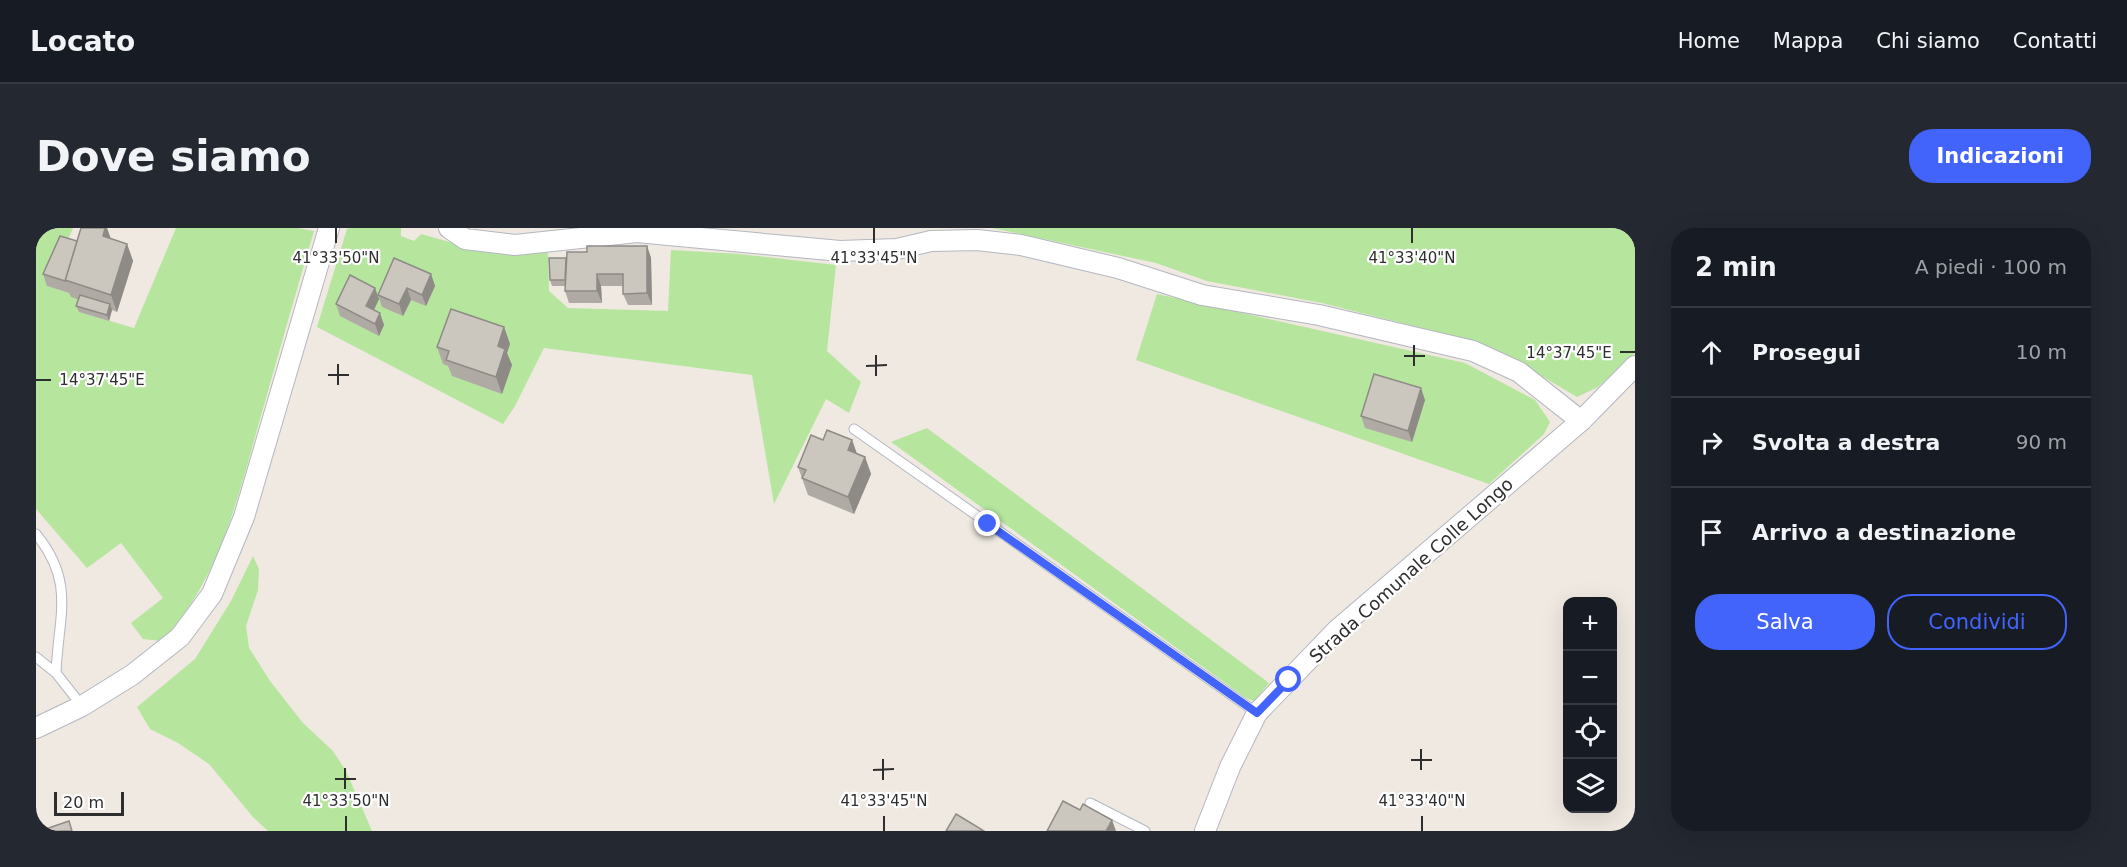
<!DOCTYPE html>
<html lang="it">
<head>
<meta charset="utf-8">
<style>
  :root { --surface:#171b24; --page:#242831; --text:#f1f3f6; --muted:#9ea1a6; --line:#363941; --accent:#4264fb }
  body { margin:0; font-family:"DejaVu Sans",sans-serif; background:var(--page); color:var(--text) }
  .controls { position:absolute; right:18px; bottom:18px; display:grid; overflow:hidden; border-radius:12px; box-shadow:0 6px 24px #0002 }
  .controls button { width:54px; height:54px; display:grid; place-items:center; padding:0; border:0; border-bottom:2px solid var(--line); background:var(--surface); color:var(--text); font:30px sans-serif }
  .scale { position:absolute; left:18px; bottom:15px; width:70px; box-sizing:border-box; padding-left:6px; border:3px solid #2e2e2e; border-top:0; font-size:16px; line-height:21px; white-space:nowrap; color:#2e2e2e; -webkit-text-stroke:4px #fff; paint-order:stroke }
  .stop { position:absolute; width:18px; height:18px; margin:-14px; border:4px solid #4264fb; border-radius:50%; background:#fff }
  .stop.end { background:#4264fb; border-color:#fff; box-shadow:0 2px 6px #0008 }
  .list { margin:0; padding:0; list-style:none }
  h2 { display:flex; justify-content:space-between; align-items:center; height:78px; margin:0; padding:0 24px; font-size:26px }
  h2 small { font-size:20px; font-weight:400; color:var(--muted) }
  .list li { display:grid; grid-template-columns:39px 1fr auto; gap:18px; align-items:center; box-sizing:border-box; height:90px; padding:0 24px; border-top:2px solid var(--line) }
  .list b { display:block; font-size:22px; white-space:nowrap }
  .list em { font-size:20px; font-style:normal; color:var(--muted) }
  .actions { display:flex; gap:12px; padding:18px 24px }
  .actions a { flex:1; padding:14px 0; border:2px solid var(--accent); border-radius:24px; text-align:center; font-size:21px; color:var(--accent) }
  .actions .main { background:var(--accent); color:#fff }
  .icon { flex:none; width:33px; height:33px; fill:none; stroke:currentColor; stroke-width:2; stroke-linecap:round; stroke-linejoin:round }
  .map { position:relative; flex:none; width:1599px; height:603px; overflow:hidden; border-radius:24px }
  header { display:flex; align-items:center; gap:36px; box-sizing:border-box; height:84px; padding:0 30px; background:var(--surface); border-bottom:2px solid var(--line) }
  header strong { font-size:28px }
  nav { display:flex; gap:33px; margin-inline-start:auto; font-size:21px }
  .intro { display:flex; align-items:center; justify-content:space-between; box-sizing:border-box; height:144px; padding:0 36px }
  h1 { margin:0; font-size:42px }
  .button { padding:15px 27px; border-radius:24px; background:var(--accent); color:#fff; font-size:21px; font-weight:700 }
  main { display:flex; gap:36px; padding:0 36px }
  aside { flex:1; background:var(--surface); border-radius:24px; box-shadow:0 6px 24px #0002 }
  .map>svg:first-child { display:block }
</style>
</head>
<body>
<header>
<strong>Locato</strong>
<nav><a>Home</a><a>Mappa</a><a>Chi siamo</a><a>Contatti</a></nav>
</header>
<div class="intro"><h1>Dove siamo</h1><a class="button">Indicazioni</a></div>
<main>
<div class="map">
<svg width="1599" height="603" viewBox="0 0 1599 603">
  <rect width="100%" height="100%" fill="#efe9e1"/>
  <!-- grass -->
  <g fill="#b6e59e">
    <path d="M0,0H37L12,58L36,66L35,69L46,73L43,84L98,100L140,0H262L278,3C260,64 243,124 226,184C203,265 185,350 126,413L107,411L95,395L127,370L85,315L51,340L0,281Z"/>
    <path d="M314,0H365V8L378,13L385,6L453,25H512L513,63L532,80L632,83L635,22L703,26L800,37L791,123L825,154L813,185L790,171L738,276L716,147L508,120L479,178L467,196L281,99L311,1Z"/>
    <path d="M956,0H1599V125L1562,159L1541,169L1477,131L1433,112L1286,75L1171,53L1120,35Z"/>
    <path d="M1121,66L1429,135L1499,172L1514,194L1508,206L1453,256L1100,132Z"/>
    <path d="M891,200L1233,455L1218,473L1210,470L855,214Z"/>
    <path d="M217,328L223,341L222,362L210,398L213,420L234,453L267,495L297,523L310,543L336,603H232L217,589L173,536L142,515L114,501L101,479L159,431L195,373Z"/>
  </g>
  <g fill="none" stroke-linecap="round" stroke-linejoin="round">
    <defs>
      <g id="lane">
        <path d="M818,201L1221,485"/>
        <path d="M0,306C40,355 22,389 20,445"/>
        <path d="M0,429L20,445L46,478"/>
        <path d="M1054,575L1109,603"/>
      </g>
      <g id="street">
        <path d="M413,0L429,11L479,17L601,4L804,23L861,21L895,13L941,12L985,17L1082,40L1166,67L1283,87L1437,123L1483,144L1545,193"/>
        <path d="M0,500L46,478L96,447L144,409L176,366L208,289L293,0"/>
        <path d="M1169,603L1194,539L1221,485L1302,401L1545,193L1599,138"/>
      </g>
    </defs>
    <!-- lane casing -->
    <use href="#lane" stroke="#b4b7c1" stroke-width="11"/>
    <!-- street casing -->
    <use href="#street" stroke="#b4b7c1" stroke-width="22"/>
    <!-- lane -->
    <use href="#lane" stroke="#fff" stroke-width="9"/>
    <!-- street -->
    <use href="#street" stroke="#fff" stroke-width="20"/>
  </g>
  <!-- wall -->
  <g fill="#afaba4">
    <path d="M45,0H71L75,11L91,16L97,33L81,84L76,82L73,93L43,84L40,78L43,72L35,69L33,65L11,58L7,46L41,13Z"/>
    <path d="M611,18L615,30L616,77H592L587,66V58H565L566,75H533L529,63V58H516L514,52L530,30L551,24Z"/>
    <path d="M395,46L399,58L390,78L375,72L367,88L346,79L342,67Z"/>
    <path d="M339,60L343,71L338,82L348,97L343,108L304,88L300,76Z"/>
    <path d="M468,99L474,116L471,125L476,137L466,166L416,148L412,138L407,136L401,119Z"/>
    <path d="M1389,172L1376,214L1329,200L1325,188Z"/>
    <path d="M787,212H816L821,226L829,229L835,246L818,286L772,267L762,239Z"/>
  </g>
  <!-- shaded-wall -->
  <g fill="#8e8b86">
    <path d="M69,0H71L76,15L67,8Z"/>
    <path d="M91,16L97,33L81,84L75,67Z"/>
    <path d="M611,18L615,30L616,77L611,65Z"/>
    <path d="M395,46L399,58L390,78L386,67Z"/>
    <path d="M561,46L565,58L566,75L561,63Z"/>
    <path d="M339,60L343,71L334,90L330,78Z"/>
    <path d="M371,60L375,72L367,88L363,76Z"/>
    <path d="M74,76L76,82L73,93L71,87Z"/>
    <path d="M344,85L348,97L343,108L339,96Z"/>
    <path d="M468,99L474,116L471,125L476,137L466,166L460,149L462,118Z"/>
    <path d="M1385,160L1389,172L1376,214L1372,203Z"/>
    <path d="M816,212L822,229L812,222Z"/>
    <path d="M829,229L835,246L818,286L812,269Z"/>
    <path d="M1076,592L1080,603H1070Z"/>
  </g>
  <!-- building -->
  <g fill="#cbc7bf" stroke="#8e8b86" stroke-width="1.5">
    <path d="M45,0H69L67,8L91,16L75,67L29,52Z"/>
    <path d="M24,8L41,13L29,53L7,46Z"/>
    <path d="M551,18H611V65L587,66V46H561V63H529L531,24H551Z"/>
    <path d="M358,30L395,46L386,67L371,60L363,76L342,67Z"/>
    <path d="M513,30H530L529,52H514Z"/>
    <path d="M314,47L339,60L330,78L344,85L339,96L300,76Z"/>
    <path d="M44,67L74,76L71,87L40,78Z"/>
    <path d="M415,81L468,99L462,118L469,121L460,149L410,132L413,123L401,119Z"/>
    <path d="M1338,146L1385,160L1372,203L1325,188Z"/>
    <path d="M791,202L816,212L812,222L829,229L812,269L766,250L770,242L762,239L775,207L787,212Z"/>
    <path d="M1027,573L1044,582L1047,576L1076,592L1070,603H1011Z"/>
    <path d="M920,586L948,603H910Z"/>
    <path d="M33,593L36,603H4Z"/>
  </g>
  <g fill="none" stroke-linecap="round" stroke-linejoin="round">
    <!-- route -->
    <path stroke="#4264fb" stroke-width="8" d="M952,296L1221,485L1253,452"/>
  </g>
  <!-- ticks -->
  <path fill="none" stroke="#2e2e2e" stroke-width="2" d="M300,0V15M838,0V15M1376,0V15M1378,117V138M1584,124H1599M840,127V148M1368,128H1389M302,136V157M830,138L851,137M292,147H313M0,152H15M1385,521V542M847,531V552M1375,532H1396M309,540V561M837,542L858,541M299,551H320M310,588V603M848,588V603M1386,588V603"/>
  <g text-anchor="middle" dominant-baseline="central" stroke-width="4.5" stroke-linejoin="round" paint-order="stroke">
    <!-- street labels -->
    <g font-size="18" fill="#2e2e2e" stroke="#fff">
      <text transform="translate(1375 342) rotate(-42)">Strada Comunale Colle Longo</text>
    </g>
  </g>
  <g font-size="15" text-anchor="middle" fill="#2e2e2e" stroke="#fff" stroke-width="4.5" stroke-linejoin="round" paint-order="stroke">
    <text x="300" y="35">41°33'50"N</text>
    <text x="838" y="35">41°33'45"N</text>
    <text x="1376" y="35">41°33'40"N</text>
    <text x="1533" y="130">14°37'45"E</text>
    <text x="66" y="157">14°37'45"E</text>
    <text x="310" y="578">41°33'50"N</text>
    <text x="848" y="578">41°33'45"N</text>
    <text x="1386" y="578">41°33'40"N</text>
  </g>
</svg>
<div class="controls">
<button>+</button>
<button>−</button>
<button><svg class="icon" aria-label="locate" viewBox="0 0 24 24"><circle cx="12" cy="12" r="6"/><path d="M12 2v4M12 18v4M2 12h4M18 12h4"/></svg></button>
<button><svg class="icon" aria-label="layers" viewBox="0 0 24 24"><path d="M12 4l9 5-9 5-9-5zM3 14l9 5 9-5"/></svg></button>
</div>
<div class="scale">20 m</div>
<div class="stop" style="left:1253px;top:452px"></div>
<div class="stop end" style="left:952px;top:296px"></div>
</div>
<aside>
<h2>2 min<small>A piedi · 100 m</small></h2>
<ul class="list">
<li><svg class="icon" aria-label="ahead" viewBox="0 0 24 24"><path d="M12 20V5M6 11l6-6 6 6"/></svg><div><b>Prosegui</b></div><em>10 m</em></li>
<li><svg class="icon" aria-label="right" viewBox="0 0 24 24"><path d="M7 20v-9h11M14 6l5 5-5 5"/></svg><div><b>Svolta a destra</b></div><em>90 m</em></li>
<li><svg class="icon" aria-label="arrive" viewBox="0 0 24 24"><path d="M6 21V4h12l-3 4 3 4H6"/></svg><div><b>Arrivo a destinazione</b></div></li>
</ul>
<div class="actions"><a class="main">Salva</a><a>Condividi</a></div>
</aside>
</main>
</body>
</html>
